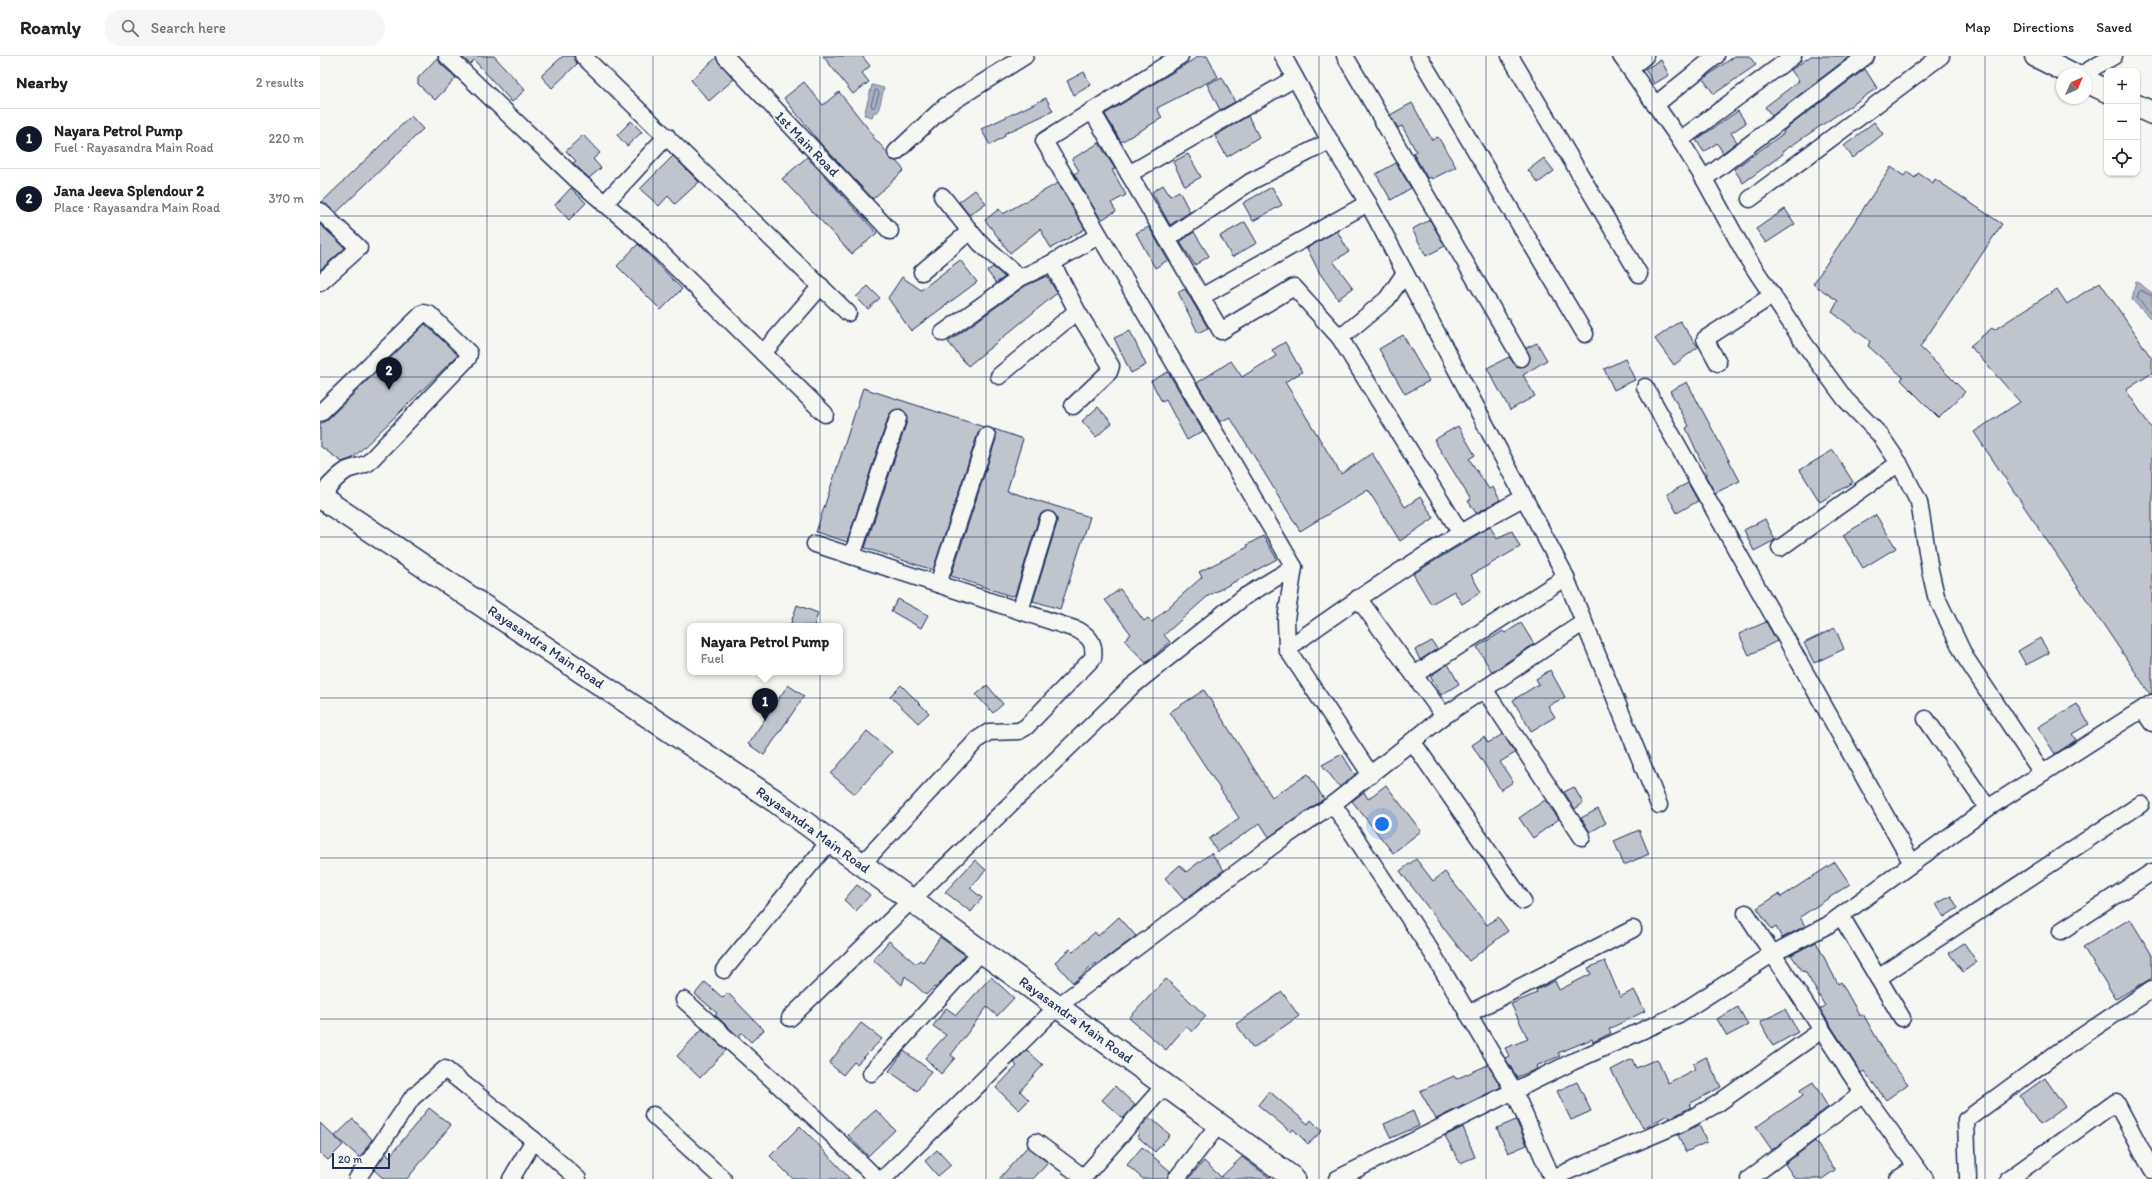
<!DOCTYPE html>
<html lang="en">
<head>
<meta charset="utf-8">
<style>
  :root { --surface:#fff; --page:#f6f6f6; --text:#202124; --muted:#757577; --line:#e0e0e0; --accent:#111827 }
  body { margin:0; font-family:Itim,sans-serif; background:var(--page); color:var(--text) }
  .controls { position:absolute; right:12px; top:12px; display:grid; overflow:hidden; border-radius:8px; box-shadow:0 1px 3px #0004 }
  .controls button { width:36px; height:36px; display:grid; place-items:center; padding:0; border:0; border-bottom:1px solid var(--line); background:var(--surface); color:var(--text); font:20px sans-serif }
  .compass { position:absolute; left:1736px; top:12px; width:36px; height:36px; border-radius:50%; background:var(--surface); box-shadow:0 1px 3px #0004; rotate:45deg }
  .scale { position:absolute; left:12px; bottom:10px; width:58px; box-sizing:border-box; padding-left:4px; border:2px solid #1b2f5e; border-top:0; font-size:11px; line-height:14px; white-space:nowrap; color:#1b2f5e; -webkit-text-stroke:3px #f6f6f2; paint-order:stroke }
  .you { position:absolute; left:1062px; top:768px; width:14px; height:14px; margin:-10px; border:3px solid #fff; border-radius:50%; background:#1a73e8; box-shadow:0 0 0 6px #1a73e833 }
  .badge { display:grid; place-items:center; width:26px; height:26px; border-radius:50%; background:var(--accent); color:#fff; font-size:13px; font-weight:700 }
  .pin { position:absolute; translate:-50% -33px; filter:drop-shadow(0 1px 2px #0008) }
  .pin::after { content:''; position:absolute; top:21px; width:14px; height:12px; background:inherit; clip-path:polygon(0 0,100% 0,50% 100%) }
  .popup { position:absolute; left:367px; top:567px; width:156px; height:52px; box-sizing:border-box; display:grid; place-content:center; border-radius:8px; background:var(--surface); filter:drop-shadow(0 1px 3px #0005); font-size:13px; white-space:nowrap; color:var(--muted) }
  .popup b { font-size:15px; color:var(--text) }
  .popup::after { content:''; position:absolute; left:50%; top:100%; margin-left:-8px; border:8px solid transparent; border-top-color:var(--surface) }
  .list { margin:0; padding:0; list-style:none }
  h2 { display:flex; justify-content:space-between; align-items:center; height:52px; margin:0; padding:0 16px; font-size:17px }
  h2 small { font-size:13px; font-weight:400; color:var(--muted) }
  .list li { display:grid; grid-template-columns:26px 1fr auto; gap:12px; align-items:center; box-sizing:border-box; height:60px; padding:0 16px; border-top:1px solid var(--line) }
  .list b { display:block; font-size:15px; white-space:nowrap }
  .list p { margin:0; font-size:13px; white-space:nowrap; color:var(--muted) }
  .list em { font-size:13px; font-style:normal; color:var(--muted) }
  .icon { flex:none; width:22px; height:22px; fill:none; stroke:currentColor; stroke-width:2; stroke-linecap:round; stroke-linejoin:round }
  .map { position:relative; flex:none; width:1832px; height:1123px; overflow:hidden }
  header { display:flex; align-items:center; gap:24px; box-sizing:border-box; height:56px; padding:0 20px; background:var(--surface); border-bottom:1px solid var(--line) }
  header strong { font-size:19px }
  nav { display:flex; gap:22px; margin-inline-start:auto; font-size:14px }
  .search { width:280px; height:36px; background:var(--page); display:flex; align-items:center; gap:10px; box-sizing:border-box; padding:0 14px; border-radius:16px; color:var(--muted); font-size:15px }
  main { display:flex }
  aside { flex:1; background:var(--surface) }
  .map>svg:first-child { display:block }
</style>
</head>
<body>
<header>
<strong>Roamly</strong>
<div class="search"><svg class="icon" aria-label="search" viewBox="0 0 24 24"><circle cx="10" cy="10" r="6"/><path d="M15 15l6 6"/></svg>Search here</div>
<nav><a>Map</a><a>Directions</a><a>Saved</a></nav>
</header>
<main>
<aside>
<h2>Nearby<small>2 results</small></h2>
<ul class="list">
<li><span class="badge">1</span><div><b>Nayara Petrol Pump</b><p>Fuel · Rayasandra Main Road</p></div><em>220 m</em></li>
<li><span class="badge">2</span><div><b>Jana Jeeva Splendour 2</b><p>Place · Rayasandra Main Road</p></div><em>370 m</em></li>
</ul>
</aside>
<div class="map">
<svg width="1832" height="1123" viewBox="0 0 1832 1123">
  <rect width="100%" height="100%" fill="#f6f6f2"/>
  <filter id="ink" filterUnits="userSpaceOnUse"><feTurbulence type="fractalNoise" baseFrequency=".025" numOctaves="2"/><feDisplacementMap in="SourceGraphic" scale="8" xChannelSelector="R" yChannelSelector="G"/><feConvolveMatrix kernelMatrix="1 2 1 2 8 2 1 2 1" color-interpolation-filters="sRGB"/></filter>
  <g filter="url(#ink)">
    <!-- water -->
    <g fill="#abb2c0" stroke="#717e99">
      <path d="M552,29L564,32L558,56H554L552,61L544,59Z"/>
      <path d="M1816,225L1832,237V264L1812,244Z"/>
    </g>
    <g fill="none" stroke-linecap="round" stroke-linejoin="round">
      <!-- shore -->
      <g stroke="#556385" stroke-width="1">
        <path d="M557,34L559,37L555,50L553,52L551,49L555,35Z"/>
        <path d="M1832,240L1820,234L1817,242L1832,258"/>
      </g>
    </g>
    <!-- building -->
    <g fill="#c0c4cd" stroke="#1b2f5e">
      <path d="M141,0H174L205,34L192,46L154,4L150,8Z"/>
      <path d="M243,0H254L257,8L232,32L221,20Z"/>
      <path d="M503,0H542L550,10L542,17L549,26L533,38Z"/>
      <path d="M879,0H887L898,21L837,52L842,62L801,86L785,58Z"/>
      <path d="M1415,0H1429L1436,9L1394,38L1383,23Z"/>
      <path d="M1491,0H1530L1452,60L1445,51L1479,25L1471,14Z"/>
      <path d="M118,1L120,7L136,22L115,44L98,28V22Z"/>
      <path d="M396,2L414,23L389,45L371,24Z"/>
      <path d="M1341,4L1349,19L1334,28L1325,13Z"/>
      <path d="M1545,13L1557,32L1462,96L1463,98L1423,127L1414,113L1464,77L1463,75Z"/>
      <path d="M764,16L771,29L754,39L747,25Z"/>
      <path d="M902,21L915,46L900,54L887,28Z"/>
      <path d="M484,26L503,49L519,36L554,80L553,81L567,96L569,102L576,105L584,114L553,143L501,88L464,42Z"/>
      <path d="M726,42L733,55L684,78L685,80L670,89L661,73Z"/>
      <path d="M1092,47L1112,84L1118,81L1136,111L1112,123L1111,121L1108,123L1093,97L1096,95L1082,70L1078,72L1070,59Z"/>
      <path d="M1418,55L1426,67L1411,77L1417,86L1403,97L1397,87L1384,96L1376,84Z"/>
      <path d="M91,60L103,73L16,157L2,146Z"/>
      <path d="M928,60L939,81L907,101L895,80Z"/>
      <path d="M311,65L322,76L307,90L297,79Z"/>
      <path d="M1554,66L1563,78L1533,102L1524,90Z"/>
      <path d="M263,79L280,97L273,103L281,112L269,122L253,107L256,105L246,95Z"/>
      <path d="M779,87L795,113L792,114L806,139L791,147L796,155L781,164L754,118L759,115L752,103Z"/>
      <path d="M868,98L881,121L865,130L853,106Z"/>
      <path d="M353,100L379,126L355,148L348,140L339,150L320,133Z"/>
      <path d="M487,101L557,177L532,198L462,123Z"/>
      <path d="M1224,102L1234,115L1218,127L1208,114Z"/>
      <path d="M1076,107L1091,132L1071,144L1056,118Z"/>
      <path d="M1571,111L1584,120L1587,116L1595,122L1598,117L1613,127L1615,123L1682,168L1600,291L1645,336L1619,362L1581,324L1583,321L1548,290L1550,285L1512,256L1518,245L1493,228Z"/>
      <path d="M738,127L765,173L731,192L720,173L690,197L665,164L679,153L683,158Z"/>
      <path d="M843,129L850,140L859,135L870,156L850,169L832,136Z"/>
      <path d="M952,131L962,149L933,165L923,147Z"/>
      <path d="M251,132L266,147L249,164L235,149Z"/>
      <path d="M655,134L666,147L649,159L639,146Z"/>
      <path d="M1465,153L1475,168L1446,187L1436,173Z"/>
      <path d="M1110,164L1125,190L1106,200L1092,173Z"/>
      <path d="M925,166L937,187L912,201L900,180Z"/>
      <path d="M0,168L25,192L0,214Z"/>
      <path d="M829,171L848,204L835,212L816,177Z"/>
      <path d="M1017,175L1029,196L1013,205L1033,232L1018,243L999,216L987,192Z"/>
      <path d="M874,176L889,200L875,209L860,186Z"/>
      <path d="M318,188L362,233L341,254L297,210Z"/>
      <path d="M640,204L657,226L591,275L568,242L582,221L601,234Z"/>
      <path d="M673,211L685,221L676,227L667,215Z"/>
      <path d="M727,220L737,237L648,310L628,286L705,230Z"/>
      <path d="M1780,226L1832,303V317L1806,334L1832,373V638H1830L1654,376L1700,346L1650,290L1672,272L1674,274L1737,233L1747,248Z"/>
      <path d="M548,230L560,242L548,253L536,241Z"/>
      <path d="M865,233L888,272L878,277L858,236Z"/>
      <path d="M1360,265L1378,291L1354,309L1335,283Z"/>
      <path d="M105,268L138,299L33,402L22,406L0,390V368L7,364Z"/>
      <path d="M810,275L826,309L811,317L794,282Z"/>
      <path d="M1083,279L1109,325L1085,338L1059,293Z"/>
      <path d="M965,286L982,316L965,326L1021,418L1052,397L1085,451L1100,441L1114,462L1080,485L1048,434L980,475L910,361L900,366L877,327L911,305L922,321L956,300L952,294Z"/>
      <path d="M1217,287L1227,304L1203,319L1215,340L1190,354L1167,312L1189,301L1196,310H1205L1210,302L1206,292Z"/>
      <path d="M1305,303L1315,324L1294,334L1284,313Z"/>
      <path d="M848,316L883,375L867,384L846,344L842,346L831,325Z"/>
      <path d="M1367,326L1420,425L1395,437L1385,419L1387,418L1366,372L1369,370L1350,335Z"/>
      <path d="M543,332L664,371L658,377L613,514L545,492L587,365L585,356L581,353L572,355L569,359L527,486L496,476Z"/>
      <path d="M778,351L792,367L776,381L762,365Z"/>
      <path d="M1138,370L1155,399L1149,403L1169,433L1173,431L1180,444L1156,457L1148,445L1151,444L1114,384Z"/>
      <path d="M674,373L703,383L687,435L770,461L740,553L713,545L737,467L735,458L730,455L722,457L719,461L695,539L691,540L631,520L676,383Z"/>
      <path d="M1513,394L1533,426L1500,446L1480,414Z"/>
      <path d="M1368,427L1378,445L1357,457L1347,438Z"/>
      <path d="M1556,459L1576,492L1543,512L1523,479Z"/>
      <path d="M1445,463L1455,484L1434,495L1424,474Z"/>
      <path d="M1170,471L1177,482L1192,475L1200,491L1151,519L1161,536L1142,548L1134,535L1111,548L1093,518Z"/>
      <path d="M943,480L957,503L888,540L844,579L850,586L826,607L804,584L811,578L785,544L800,533L824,565L828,562L832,566L882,521L879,516L928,491L927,489Z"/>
      <path d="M578,543L608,559L601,572L571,555Z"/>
      <path d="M477,549L498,557L494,570H470Z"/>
      <path d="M1446,566L1457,585L1429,599L1419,578Z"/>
      <path d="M1201,567L1214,588L1172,616L1157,591L1183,575L1185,577Z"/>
      <path d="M1515,572L1524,593L1494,607L1484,587Z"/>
      <path d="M1720,582L1729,597L1706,609L1698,595Z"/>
      <path d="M1112,585L1117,593L1100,604L1095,594Z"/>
      <path d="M1128,608L1139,628L1121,639L1110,620Z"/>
      <path d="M1230,614L1245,641L1228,650L1235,661L1211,675L1193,644L1219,628L1216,623Z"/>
      <path d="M468,629L484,640L444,699L428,688Z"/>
      <path d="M581,629L609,657L598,667L570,640Z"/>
      <path d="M667,629L683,648L673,657L656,639Z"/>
      <path d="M884,634L952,741L988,718L1004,743L949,781L940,767L898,796L889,783L919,762L850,656Z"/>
      <path d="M1757,648L1769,668L1752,678L1756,684L1735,698L1718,671Z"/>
      <path d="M547,675L572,696L535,738L511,718Z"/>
      <path d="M1183,678L1195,697L1180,706L1193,726L1181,734L1152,689L1164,681L1168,687Z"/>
      <path d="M1022,698L1035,719L1020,731L1002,709Z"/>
      <path d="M1066,729L1101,775L1073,797L1032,745L1044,736L1048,743Z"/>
      <path d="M1254,731L1263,747L1255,753L1244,736Z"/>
      <path d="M1225,744L1239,763L1213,782L1199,762Z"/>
      <path d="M1278,753L1286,767L1270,776L1261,762Z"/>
      <path d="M1319,774L1329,798L1304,809L1294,785Z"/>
      <path d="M891,797L904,814L864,844L845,822L860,809L866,816Z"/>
      <path d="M1096,803L1113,825L1125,816L1167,869L1178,861L1188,875L1149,905L1080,815Z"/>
      <path d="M655,804L666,814L650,832L662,842L651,856L625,836Z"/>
      <path d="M1515,806L1530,828L1480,861L1485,870L1462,882L1456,871L1452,874L1437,852L1459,838L1461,841Z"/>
      <path d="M537,829L550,839L536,855L524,844Z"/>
      <path d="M1631,840L1638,852L1624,861L1616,848Z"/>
      <path d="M799,861L816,880L777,909L776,907L753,927L735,906L750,893L753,896L775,876L778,880Z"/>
      <path d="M1810,863L1832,899V922L1796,943L1763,891Z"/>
      <path d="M620,881L645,899L616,932L614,931L606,939L585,920L582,929L553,904L569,885L596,908L600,904L603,906Z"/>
      <path d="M1496,886L1518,928L1521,926L1540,960L1543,958L1568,1002L1588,1028L1566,1044L1544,1015L1541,1017L1500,953L1505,950L1485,915L1483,916L1471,899Z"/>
      <path d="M1644,887L1657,906L1643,916L1629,897Z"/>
      <path d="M1285,905L1300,941L1314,934L1325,955L1289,973L1291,977L1273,986L1272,983L1238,997L1240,1000L1216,1010L1217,1013L1197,1021L1185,1002L1189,1000L1185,992L1208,983L1191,948L1217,937L1216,934L1235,925L1239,934L1271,918L1268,912Z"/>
      <path d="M671,921L694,942L677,960L667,951L631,999L635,1002L621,1018L605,1002L626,979L613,970L626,952L636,959Z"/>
      <path d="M846,923L886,960L872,976L866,970L846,994L809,962Z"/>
      <path d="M385,926L403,942L408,937L444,974L431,986L422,977L418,980L395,959L397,957L375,938Z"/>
      <path d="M962,936L979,960L933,992L916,968Z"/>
      <path d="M1418,951L1428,969L1407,980L1397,963Z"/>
      <path d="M1465,953L1478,976L1453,990L1440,966Z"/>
      <path d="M541,967L562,983L537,1008L534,1006L523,1019L509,1007Z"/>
      <path d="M382,973L406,994L380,1022L357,1000Z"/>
      <path d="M707,994L723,1009L700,1035L709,1044L699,1054L676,1032L697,1010L694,1007Z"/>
      <path d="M584,995L611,1015L597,1035L569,1015Z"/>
      <path d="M1386,1001L1401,1031L1369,1048L1371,1051L1358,1058L1350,1062L1349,1060H1346L1323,1072L1291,1014L1312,1003L1316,1012L1337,1003L1348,1027L1375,1013L1373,1008Z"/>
      <path d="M1168,1009L1181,1031L1116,1063L1100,1035L1134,1020L1136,1023Z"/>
      <path d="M1725,1022L1745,1051L1720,1069L1700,1040Z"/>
      <path d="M1257,1026L1271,1055L1251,1064L1237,1035Z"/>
      <path d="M1493,1026L1508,1051L1452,1094L1436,1071L1483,1039L1480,1034Z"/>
      <path d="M795,1030L815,1049L803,1063L782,1044Z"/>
      <path d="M949,1035L988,1068L991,1064L1002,1075L988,1088L973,1073L971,1076L938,1049Z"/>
      <path d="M109,1052L131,1069L87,1123H64L54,1114L66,1097L69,1101Z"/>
      <path d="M556,1054L575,1074L548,1100L528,1079Z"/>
      <path d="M1093,1055L1099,1070L1071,1082L1064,1068Z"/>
      <path d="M829,1062L831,1064L832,1063L850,1079L835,1096L817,1080L819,1078L817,1075Z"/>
      <path d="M33,1063L52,1083L40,1102L15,1080Z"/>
      <path d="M1196,1064L1207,1089L1188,1097L1177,1072Z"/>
      <path d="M0,1067L23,1089L8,1104L0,1097Z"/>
      <path d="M1379,1069L1387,1086L1366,1096L1358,1079Z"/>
      <path d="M480,1070L492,1082L530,1123H473L450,1100Z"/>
      <path d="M1143,1071L1155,1101L1140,1107L1125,1080Z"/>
      <path d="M1495,1085L1515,1114L1502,1123H1475L1465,1108Z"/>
      <path d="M708,1090L728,1107L713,1123H679Z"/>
      <path d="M822,1091L850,1115L847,1123H823L807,1109Z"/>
      <path d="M617,1094L631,1109L618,1120L605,1105Z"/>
      <path d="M922,1101L951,1123H868L884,1105L901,1121Z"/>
    </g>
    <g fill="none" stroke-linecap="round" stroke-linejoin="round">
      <defs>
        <g id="street">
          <path d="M127,0L256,123L329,185L505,358"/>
          <path d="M263,0L528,257"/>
          <path d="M405,0L570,175"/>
          <path d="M860,0L724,85L974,511L966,563L967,593"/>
          <path d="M963,0L1010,85L1048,147L1243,515L1339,749"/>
          <path d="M1025,0L1201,302"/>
          <path d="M1099,0L1265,278"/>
          <path d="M1190,0L1319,218"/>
          <path d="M1301,0L1360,84L1384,123L1428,203L1484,287L1525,343L1560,379L1579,407L1599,446L1610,514L1616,540L1645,601L1722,717"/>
          <path d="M1310,12L1325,0"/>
          <path d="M1762,18L1794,0"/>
          <path d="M1335,49L1396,0"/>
          <path d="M772,55L901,275L974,231L1020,282"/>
          <path d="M1360,84L1473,0"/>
          <path d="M576,96L624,51L705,0"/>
          <path d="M809,118L975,22"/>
          <path d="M1384,123L1546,0"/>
          <path d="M622,140L650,175"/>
          <path d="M1430,143L1621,0"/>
          <path d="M284,148L347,80"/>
          <path d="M0,155L39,192L0,227"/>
          <path d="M847,183L930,126L1010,85"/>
          <path d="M732,207L757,255L791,310L789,316L753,350"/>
          <path d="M602,216L650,175L660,187L700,222"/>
          <path d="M1085,217L1067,243L1020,282L1140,476"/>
          <path d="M881,241L1048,147"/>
          <path d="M623,277L700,222L732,207L778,180"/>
          <path d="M443,297L501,230"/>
          <path d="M1398,307L1385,283L1453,239"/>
          <path d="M679,320L757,255"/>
          <path d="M1325,331L1592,807"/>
          <path d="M0,357L103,257L109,258L149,297L148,302L48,407C40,411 34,411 27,414C17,420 8,431 0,440"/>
          <path d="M495,488L758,574C770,581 775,587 773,602L706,671L699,675L669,676L658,683L542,808"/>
          <path d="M1460,492L1579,407"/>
          <path d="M532,500L578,362"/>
          <path d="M618,528L667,380"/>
          <path d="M1038,542L1094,619"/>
          <path d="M700,555L728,464"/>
          <path d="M1164,633L1262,781"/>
          <path d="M1823,654L1832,667"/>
          <path d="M1124,660L1094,619L1246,521"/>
          <path d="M1606,663L1668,752"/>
          <path d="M1092,685L1203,845"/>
          <path d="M1051,719L967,593C1044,537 1119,487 1203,442"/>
          <path d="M1013,748L1111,895L1194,1035L1232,1122L1362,1067L1397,1048L1502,974"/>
          <path d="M1426,857L1543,1037L1605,1123"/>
          <path d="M1521,860L1582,962"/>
          <path d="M1741,875L1832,816"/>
          <path d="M404,914L509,786"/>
          <path d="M1558,922L1821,748"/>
          <path d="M364,944L495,1062L557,1123"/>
          <path d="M1148,958L1313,873"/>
          <path d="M470,962L810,632L924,541L974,511"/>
          <path d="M551,1017L661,896"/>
          <path d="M333,1059L403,1123"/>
          <path d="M716,1086L763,1121"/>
          <path d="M37,1123L92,1042L125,1013L214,1084L258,1123"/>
          <path d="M191,1123L214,1084"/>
          <path d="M563,1123L738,950L959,785L1013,748L1124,660L1264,566"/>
          <path d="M762,1123L845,1029"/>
          <path d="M856,1123L899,1068"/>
          <path d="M1017,1123L1252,1006L1359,958L1452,898L1508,869L1668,752L1832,647"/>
          <path d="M1429,1123L1543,1037"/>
          <path d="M1578,1123L1596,1111"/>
          <path d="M1648,1123L1646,1064L1737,997L1832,933"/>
          <path d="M1689,1123L1796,1046L1832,1114"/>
        </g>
        <g id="secondary">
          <path d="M1716,0L1752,18"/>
          <path d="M1766,25L1787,35"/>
          <path d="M1817,50L1832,57"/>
          <path d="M0,441L455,745L974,1123"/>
        </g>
      </defs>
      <!-- street casing -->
      <use href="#street" stroke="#1b2f5e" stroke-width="19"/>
      <!-- secondary casing -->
      <use href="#secondary" stroke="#1b2f5e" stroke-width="25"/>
      <!-- street -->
      <use href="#street" stroke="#f6f6f2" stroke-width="16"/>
      <!-- secondary -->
      <use href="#secondary" stroke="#f6f6f2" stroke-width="22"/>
    </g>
  </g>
  <!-- grid -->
  <path fill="none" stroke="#1b2f5e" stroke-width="1" stroke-opacity="0.55" d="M167,0V1123M333,0V1123M500,0V1123M666,0V1123M833,0V1123M999,0V1123M1166,0V1123M1332,0V1123M1499,0V1123M1665,0V1123M0,160H1832M0,321H1832M0,481H1832M0,642H1832M0,802H1832M0,963H1832"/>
  <g text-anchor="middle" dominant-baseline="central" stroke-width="3.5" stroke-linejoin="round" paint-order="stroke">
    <!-- street labels -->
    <g font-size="14" fill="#1b2f5e" stroke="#f6f6f2">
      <text transform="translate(487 88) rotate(46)">1st Main Road</text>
      <text transform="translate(226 591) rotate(34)">Rayasandra Main Road</text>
      <text transform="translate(493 774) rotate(36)">Rayasandra Main Road</text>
      <text transform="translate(756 964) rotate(36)">Rayasandra Main Road</text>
    </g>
  </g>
</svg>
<div class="controls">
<button>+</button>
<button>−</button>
<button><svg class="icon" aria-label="locate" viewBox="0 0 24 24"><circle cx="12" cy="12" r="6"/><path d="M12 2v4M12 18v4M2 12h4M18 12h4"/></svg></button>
</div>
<svg class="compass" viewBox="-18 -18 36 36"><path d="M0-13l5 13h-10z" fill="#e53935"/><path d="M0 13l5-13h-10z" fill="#757577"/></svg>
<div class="scale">20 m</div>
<div class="you"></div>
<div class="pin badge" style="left:445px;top:665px">1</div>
<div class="popup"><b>Nayara Petrol Pump</b>Fuel</div>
<div class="pin badge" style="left:69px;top:334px">2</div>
</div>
</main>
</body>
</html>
